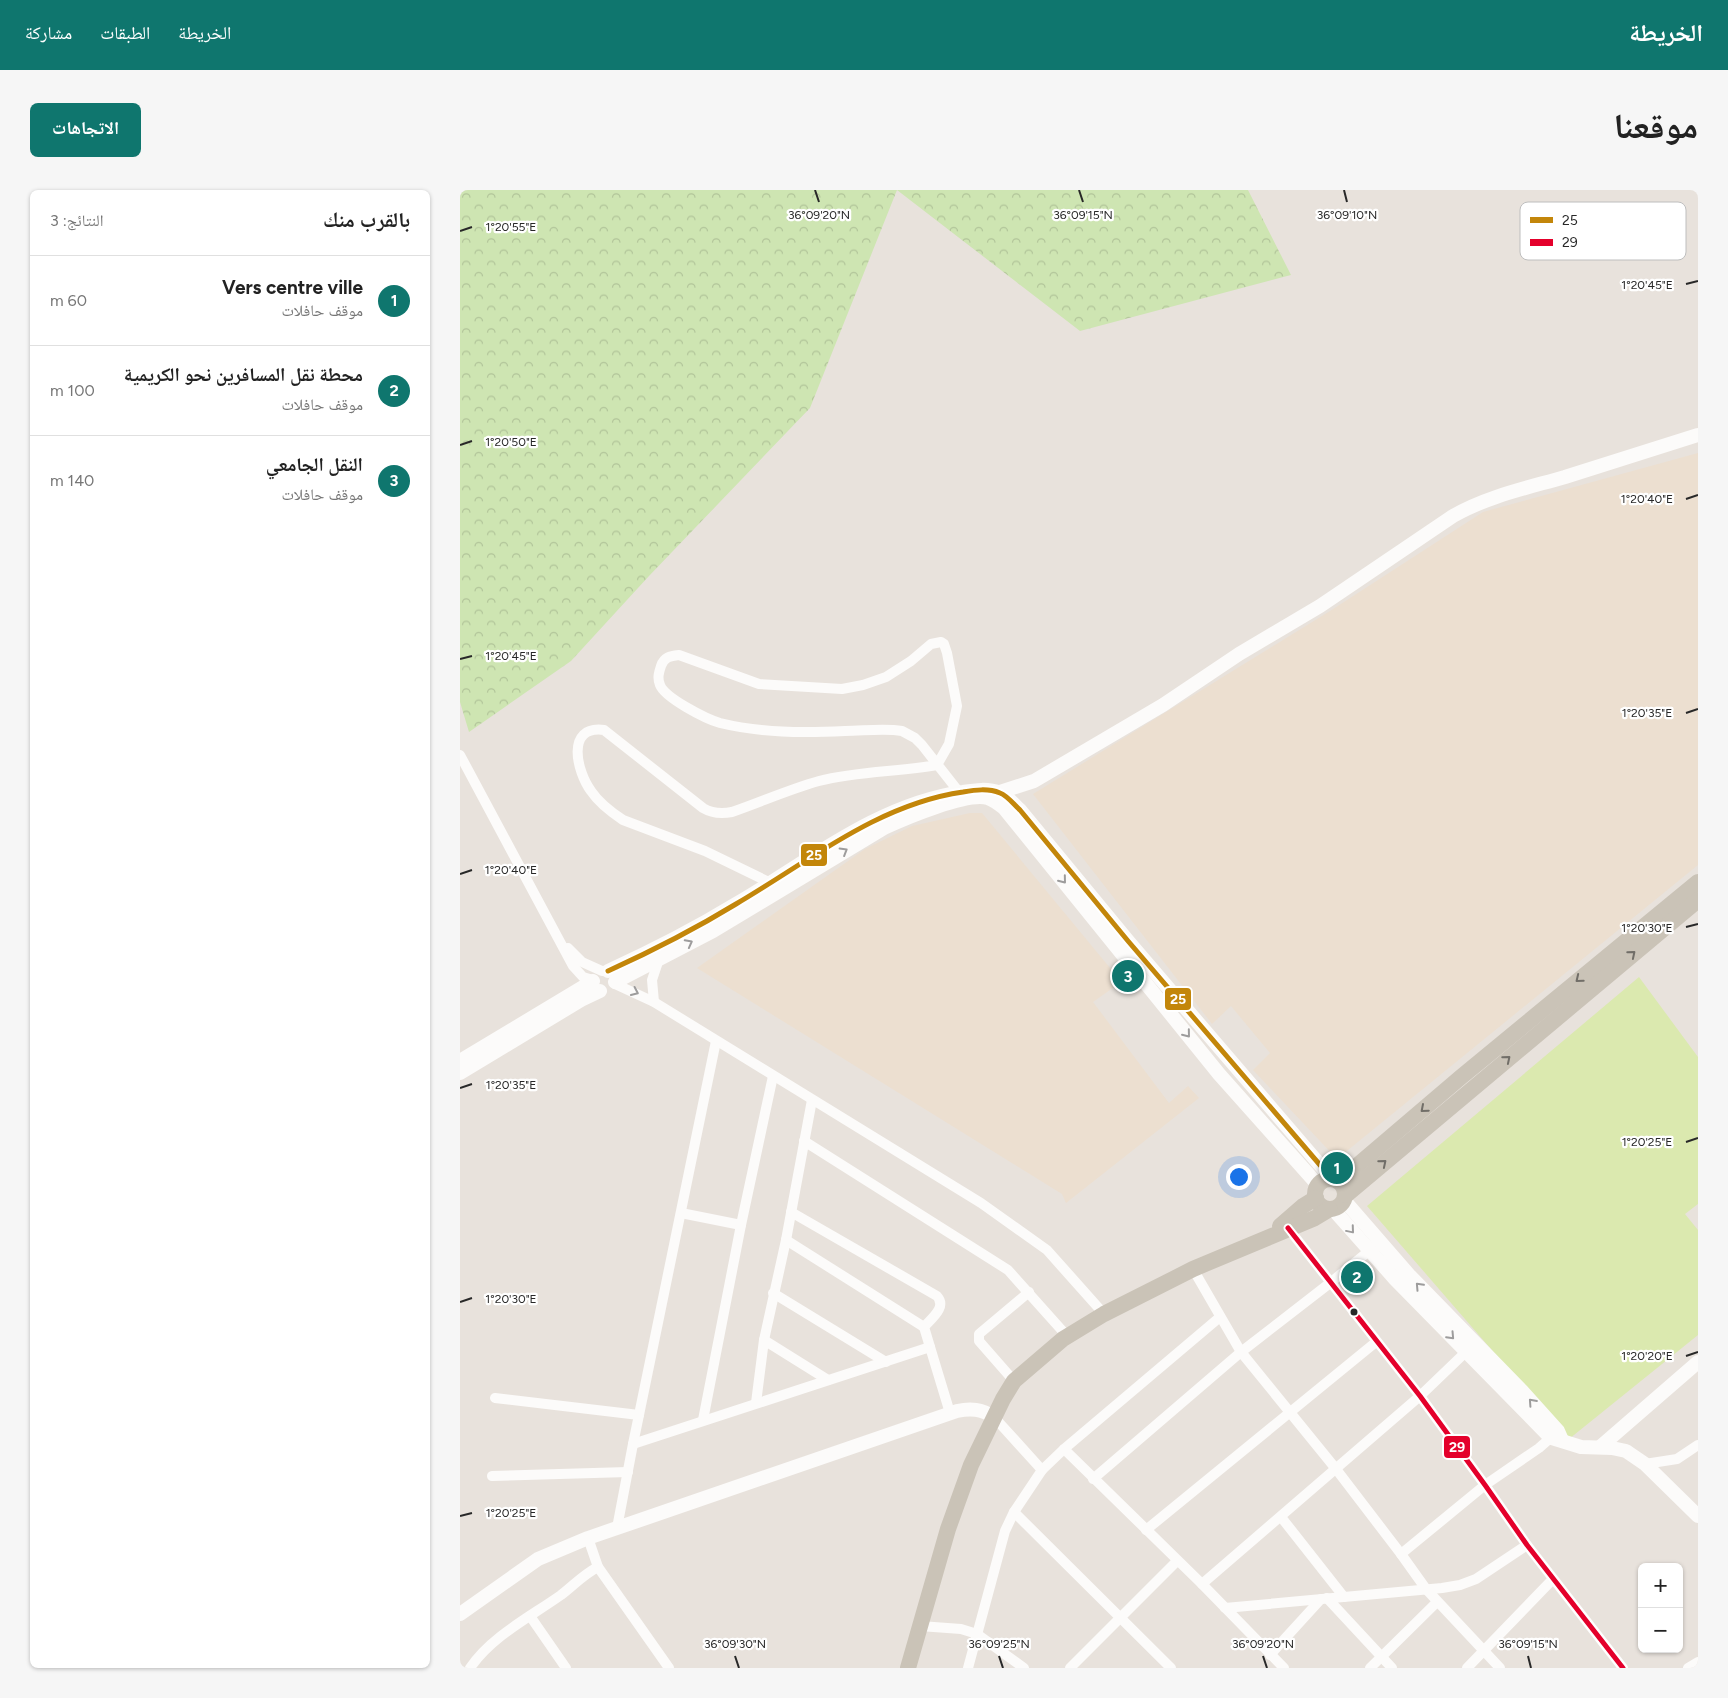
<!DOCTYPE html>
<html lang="ar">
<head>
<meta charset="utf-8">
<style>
  :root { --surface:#fff; --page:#f6f6f6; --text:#222; --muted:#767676; --line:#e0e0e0; --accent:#0f766e }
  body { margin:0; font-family:Figtree,"Noto Naskh Arabic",sans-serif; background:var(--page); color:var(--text); direction:rtl }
  .controls { position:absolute; right:15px; bottom:15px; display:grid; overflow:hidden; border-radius:8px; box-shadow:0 1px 4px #0004 }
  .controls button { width:45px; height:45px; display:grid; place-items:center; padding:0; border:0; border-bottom:1px solid var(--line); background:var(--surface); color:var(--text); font:25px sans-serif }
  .you { position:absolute; left:778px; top:986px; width:18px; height:18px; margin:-12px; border:4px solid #fff; border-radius:50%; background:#1a73e8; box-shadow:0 0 0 8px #1a73e833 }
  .badge { display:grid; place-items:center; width:32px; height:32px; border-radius:50%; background:var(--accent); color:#fff; font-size:16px; font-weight:700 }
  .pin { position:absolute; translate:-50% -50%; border:2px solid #fff; box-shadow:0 1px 5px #0006 }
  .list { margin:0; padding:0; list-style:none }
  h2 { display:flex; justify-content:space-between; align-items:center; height:65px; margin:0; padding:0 20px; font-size:21px }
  h2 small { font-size:16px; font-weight:400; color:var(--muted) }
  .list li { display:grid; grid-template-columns:32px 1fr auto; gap:15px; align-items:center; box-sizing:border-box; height:90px; padding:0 20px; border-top:1px solid var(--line) }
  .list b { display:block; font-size:19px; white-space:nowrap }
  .list p { margin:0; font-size:16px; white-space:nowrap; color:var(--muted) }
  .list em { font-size:16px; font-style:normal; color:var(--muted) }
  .map { position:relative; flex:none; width:1238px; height:1478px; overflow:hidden; direction:ltr; border-radius:8px }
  header { display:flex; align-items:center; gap:30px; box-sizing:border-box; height:70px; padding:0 25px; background:var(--accent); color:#fff }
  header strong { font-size:24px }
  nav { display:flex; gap:28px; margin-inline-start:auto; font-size:18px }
  .intro { display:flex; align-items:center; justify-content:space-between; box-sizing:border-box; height:120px; padding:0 30px }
  h1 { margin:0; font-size:35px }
  .button { padding:12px 22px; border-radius:8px; background:var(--accent); color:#fff; font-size:18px; font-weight:700 }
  main { display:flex; gap:30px; padding:0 30px }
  aside { flex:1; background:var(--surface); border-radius:8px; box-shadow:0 1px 4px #0004 }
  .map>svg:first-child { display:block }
</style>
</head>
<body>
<header>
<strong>الخريطة</strong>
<nav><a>الخريطة</a><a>الطبقات</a><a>مشاركة</a></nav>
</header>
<div class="intro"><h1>موقعنا</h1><a class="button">الاتجاهات</a></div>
<main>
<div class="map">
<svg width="1238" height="1478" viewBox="0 0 1238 1478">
  <defs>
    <pattern id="forest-crowns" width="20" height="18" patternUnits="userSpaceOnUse" patternTransform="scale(1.25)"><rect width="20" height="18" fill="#cee5b2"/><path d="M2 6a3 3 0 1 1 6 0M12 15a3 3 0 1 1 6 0" fill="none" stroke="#b1c499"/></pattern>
  </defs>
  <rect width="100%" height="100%" fill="#e8e2dc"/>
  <!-- education -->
  <g fill="#ecdfd0">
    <path d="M1238,263V675L877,969L793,880L810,863L771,816L752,834L573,604L870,421L1023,322Z"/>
    <path d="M510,623H522L655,784L657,795L633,812L709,913L728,896L739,908L606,1013L602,1004L237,778L405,659L452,636Z"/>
  </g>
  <!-- forest -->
  <path fill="url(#forest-crowns)" d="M0,0H788L831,85L620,141L437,0L350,218L189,386L111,471L9,542L0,512Z"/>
  <!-- pitch -->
  <path fill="#dbe9af" d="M1179,787L1238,867V1014L1225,1024L1238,1040V1145L1109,1249L907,1016Z"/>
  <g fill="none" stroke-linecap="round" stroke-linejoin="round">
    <!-- street -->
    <g stroke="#fcfbfa" stroke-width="10">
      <path d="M0,565L113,776L123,787L133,790"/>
      <path d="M315,695L245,661L163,630C151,622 139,613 131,601C117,582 105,535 144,540L243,618C253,624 262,624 272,622C301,612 330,599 359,591C398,581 438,582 477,575L489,554L497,516L487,463L484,454L481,452L471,454L451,471L426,487L403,495L382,499L299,494L219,465C210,466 204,467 201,476C199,482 197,488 200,495C205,508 246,529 260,533C301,543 343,543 385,541C403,541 424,538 442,541L455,548L462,555L499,602L502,608"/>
      <path d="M108,758L122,772L142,781"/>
      <path d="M155,794L194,812L521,1013L587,1060L644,1124"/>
      <path d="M194,812L192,790L199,769"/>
      <path d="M344,951L548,1080L607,1146"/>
      <path d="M331,1022L477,1106C487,1117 472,1128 464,1137L470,1157"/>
      <path d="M221,1023L281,1035"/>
      <path d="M828,1038L960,1206L1025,1295L1067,1355L1163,1478"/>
      <path d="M326,1050L464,1137"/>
      <path d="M733,1079L781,1162L876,1279L941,1364L966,1399L1040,1478"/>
      <path d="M313,1103L426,1172"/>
      <path d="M304,1150L368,1190"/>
      <path d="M554,1191L519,1151V1144L569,1102"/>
      <path d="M35,1208L179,1225"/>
      <path d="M296,1213L304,1150L326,1050L352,910"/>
      <path d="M243,1230L281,1035L313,886"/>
      <path d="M173,1254L470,1157L490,1223"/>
      <path d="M604,1259L742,1394L824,1478"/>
      <path d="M1185,1274L1217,1269L1238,1255"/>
      <path d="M582,1280L604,1259L760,1127"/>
      <path d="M32,1286L168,1282"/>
      <path d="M633,1289L781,1162L870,1093L915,1056"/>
      <path d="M554,1322L711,1478"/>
      <path d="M821,1327L884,1407"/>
      <path d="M157,1338L173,1254L256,851"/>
      <path d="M686,1340L916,1152"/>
      <path d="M128,1348L138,1377L209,1478"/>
      <path d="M941,1364L1025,1295L1079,1258L1096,1243"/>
      <path d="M742,1394L960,1206L1011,1157"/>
      <path d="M867,1408L932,1478"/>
      <path d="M765,1418L982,1398L1000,1395L1016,1389L1067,1355"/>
      <path d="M70,1426L106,1478"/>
      <path d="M460,1436L501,1439L517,1444L564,1478"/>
      <path d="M810,1465L861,1409"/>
      <path d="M10,1478C32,1446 70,1427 101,1405C114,1395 124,1384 138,1377"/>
      <path d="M508,1478L545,1341L554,1322L582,1280L534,1227"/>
      <path d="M610,1478L717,1371"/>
      <path d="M910,1478L977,1412"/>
      <path d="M1007,1478L1093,1389"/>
      <path d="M1228,1478L1238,1472"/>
    </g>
    <!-- secondary -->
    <g stroke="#fcfbfa" stroke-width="14">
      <path d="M534,604L574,591L703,515L779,464L860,416L993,326C1028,306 1067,298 1105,287C1150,273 1194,259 1238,245"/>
      <path d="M148,781C192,761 235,739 276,714C348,672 418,614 503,602C515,600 528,598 540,603C548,606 554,615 560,620L668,751L872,989"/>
      <path d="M155,792L253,741L424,638C445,628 507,602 528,608C534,610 539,614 544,618L759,884L858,995"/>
      <path d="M0,871L133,791"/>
      <path d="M0,883L121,810L140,801"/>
      <path d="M884,1010L950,1086L1062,1201L1098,1241L1102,1250"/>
      <path d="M873,1019L935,1089L1088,1245L1092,1248L1121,1257L1152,1258L1166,1261L1185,1274L1238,1326"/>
      <path d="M1140,1257L1238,1172"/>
      <path d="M0,1424L78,1369L128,1348L497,1221C511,1218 521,1219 534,1227"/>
    </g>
    <!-- primary -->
    <g stroke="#cac3b7" stroke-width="16">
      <circle cx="870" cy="1004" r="15"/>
      <path d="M879,991L1001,887L1238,692"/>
      <path d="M886,1005L1238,710"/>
      <path d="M820,1036L843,1016L856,1008"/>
      <path d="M448,1478L488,1339L511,1275L543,1209L554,1191L603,1149L644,1124L733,1079L855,1028L870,1019"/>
    </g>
    <defs>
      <path id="bus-1" d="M148,781C192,761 235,739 276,714C348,672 418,614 503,602C515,600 528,598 540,603C548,606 554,615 560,620L668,751L872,989"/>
      <path id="bus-2" d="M828,1038L960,1206L1025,1295L1067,1355L1163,1478"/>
    </defs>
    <!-- bus-1 casing -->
    <use href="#bus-1" stroke="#fff" stroke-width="9"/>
    <!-- bus-2 casing -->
    <use href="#bus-2" stroke="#fff" stroke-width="9"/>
    <!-- bus-1 -->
    <use href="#bus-1" stroke="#c3860a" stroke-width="5"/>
    <!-- bus-2 -->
    <use href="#bus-2" stroke="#e4002b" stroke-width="5"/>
  </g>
  <!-- one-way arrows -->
  <defs><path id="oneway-chevron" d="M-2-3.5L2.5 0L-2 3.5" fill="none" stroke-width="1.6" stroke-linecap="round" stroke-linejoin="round" transform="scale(1.25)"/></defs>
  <g stroke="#9d9c9c">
    <use href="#oneway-chevron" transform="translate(384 661) rotate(-31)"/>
    <use href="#oneway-chevron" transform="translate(603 690) rotate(51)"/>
    <use href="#oneway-chevron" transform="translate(229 753) rotate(-28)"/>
    <use href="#oneway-chevron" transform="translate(175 802) rotate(25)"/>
    <use href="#oneway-chevron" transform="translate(727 844) rotate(51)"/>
    <use href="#oneway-chevron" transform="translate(891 1040) rotate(50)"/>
    <use href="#oneway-chevron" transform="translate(959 1096) rotate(-133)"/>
    <use href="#oneway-chevron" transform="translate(991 1146) rotate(47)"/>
    <use href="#oneway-chevron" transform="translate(1072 1212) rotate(-132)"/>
  </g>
  <g stroke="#716e68">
    <use href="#oneway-chevron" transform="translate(1172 764) rotate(-40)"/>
    <use href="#oneway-chevron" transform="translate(1119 789) rotate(141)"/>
    <use href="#oneway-chevron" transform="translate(1047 869) rotate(-40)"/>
    <use href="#oneway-chevron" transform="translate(964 919) rotate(139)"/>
    <use href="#oneway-chevron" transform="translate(923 973) rotate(-40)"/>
  </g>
  <!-- ticks -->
  <path fill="none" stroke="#282828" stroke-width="2" d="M355,0L359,12M619,0L623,12M884,0L887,12M0,41L12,37M1226,94L1238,91M0,255L12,251M1226,309L1238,305M0,469L12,466M1226,523L1238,519M0,684L12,680M1226,737L1238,734M0,898L12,894M1226,952L1238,948M0,1112L12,1108M1226,1166L1238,1162M0,1326L12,1323M275,1466L279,1478M539,1466L543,1478M803,1466L807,1478M1068,1466L1071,1478"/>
  <!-- markers -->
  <circle fill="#282828" stroke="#fff" stroke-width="2" cx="894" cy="1122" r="4.5"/>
  <!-- legend -->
  <rect x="1060" y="12" width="166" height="58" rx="8" fill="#fff" stroke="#bebebe" stroke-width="1"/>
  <rect x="1070" y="27" width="23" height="6" fill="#c3860a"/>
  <rect x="1070" y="49" width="23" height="7" fill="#e4002b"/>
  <g font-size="14" fill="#282828">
    <text x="1102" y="35">25</text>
    <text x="1102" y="57">29</text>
  </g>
  <g font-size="12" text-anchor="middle" fill="#282828" stroke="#fff" stroke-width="4.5" stroke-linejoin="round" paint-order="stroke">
    <text x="359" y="29">36°09'20"N</text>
    <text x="623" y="29">36°09'15"N</text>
    <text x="887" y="29">36°09'10"N</text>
    <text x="51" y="41">1°20'55"E</text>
    <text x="1187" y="99">1°20'45"E</text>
    <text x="51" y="256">1°20'50"E</text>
    <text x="1187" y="313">1°20'40"E</text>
    <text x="51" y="470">1°20'45"E</text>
    <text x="1187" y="527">1°20'35"E</text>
    <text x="51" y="684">1°20'40"E</text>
    <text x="1187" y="742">1°20'30"E</text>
    <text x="51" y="899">1°20'35"E</text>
    <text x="1187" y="956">1°20'25"E</text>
    <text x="51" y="1113">1°20'30"E</text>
    <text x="1187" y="1170">1°20'20"E</text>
    <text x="51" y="1327">1°20'25"E</text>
    <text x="275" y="1458">36°09'30"N</text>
    <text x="539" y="1458">36°09'25"N</text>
    <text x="803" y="1458">36°09'20"N</text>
    <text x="1068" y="1458">36°09'15"N</text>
  </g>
  <g stroke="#fff" stroke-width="2">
    <rect x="340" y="653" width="28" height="24" rx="5" fill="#c3860a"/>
    <rect x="704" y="797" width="28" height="24" rx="5" fill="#c3860a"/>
    <rect x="983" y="1245" width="28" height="24" rx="5" fill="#e4002b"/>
  </g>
  <g font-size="14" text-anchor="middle" font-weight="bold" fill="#fff">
    <text x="354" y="670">25</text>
    <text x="718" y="814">25</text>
    <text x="997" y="1262">29</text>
  </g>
</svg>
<div class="controls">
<button>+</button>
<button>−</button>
</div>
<div class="you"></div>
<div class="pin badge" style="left:877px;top:978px">1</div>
<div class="pin badge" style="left:897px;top:1087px">2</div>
<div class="pin badge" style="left:668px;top:786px">3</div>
</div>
<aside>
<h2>بالقرب منك<small>النتائج: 3</small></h2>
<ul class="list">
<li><span class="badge">1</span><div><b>Vers centre ville</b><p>موقف حافلات</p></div><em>60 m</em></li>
<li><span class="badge">2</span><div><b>محطة نقل المسافرين نحو الكريمية</b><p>موقف حافلات</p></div><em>100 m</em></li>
<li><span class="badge">3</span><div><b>النقل الجامعي</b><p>موقف حافلات</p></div><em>140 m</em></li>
</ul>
</aside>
</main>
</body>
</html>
